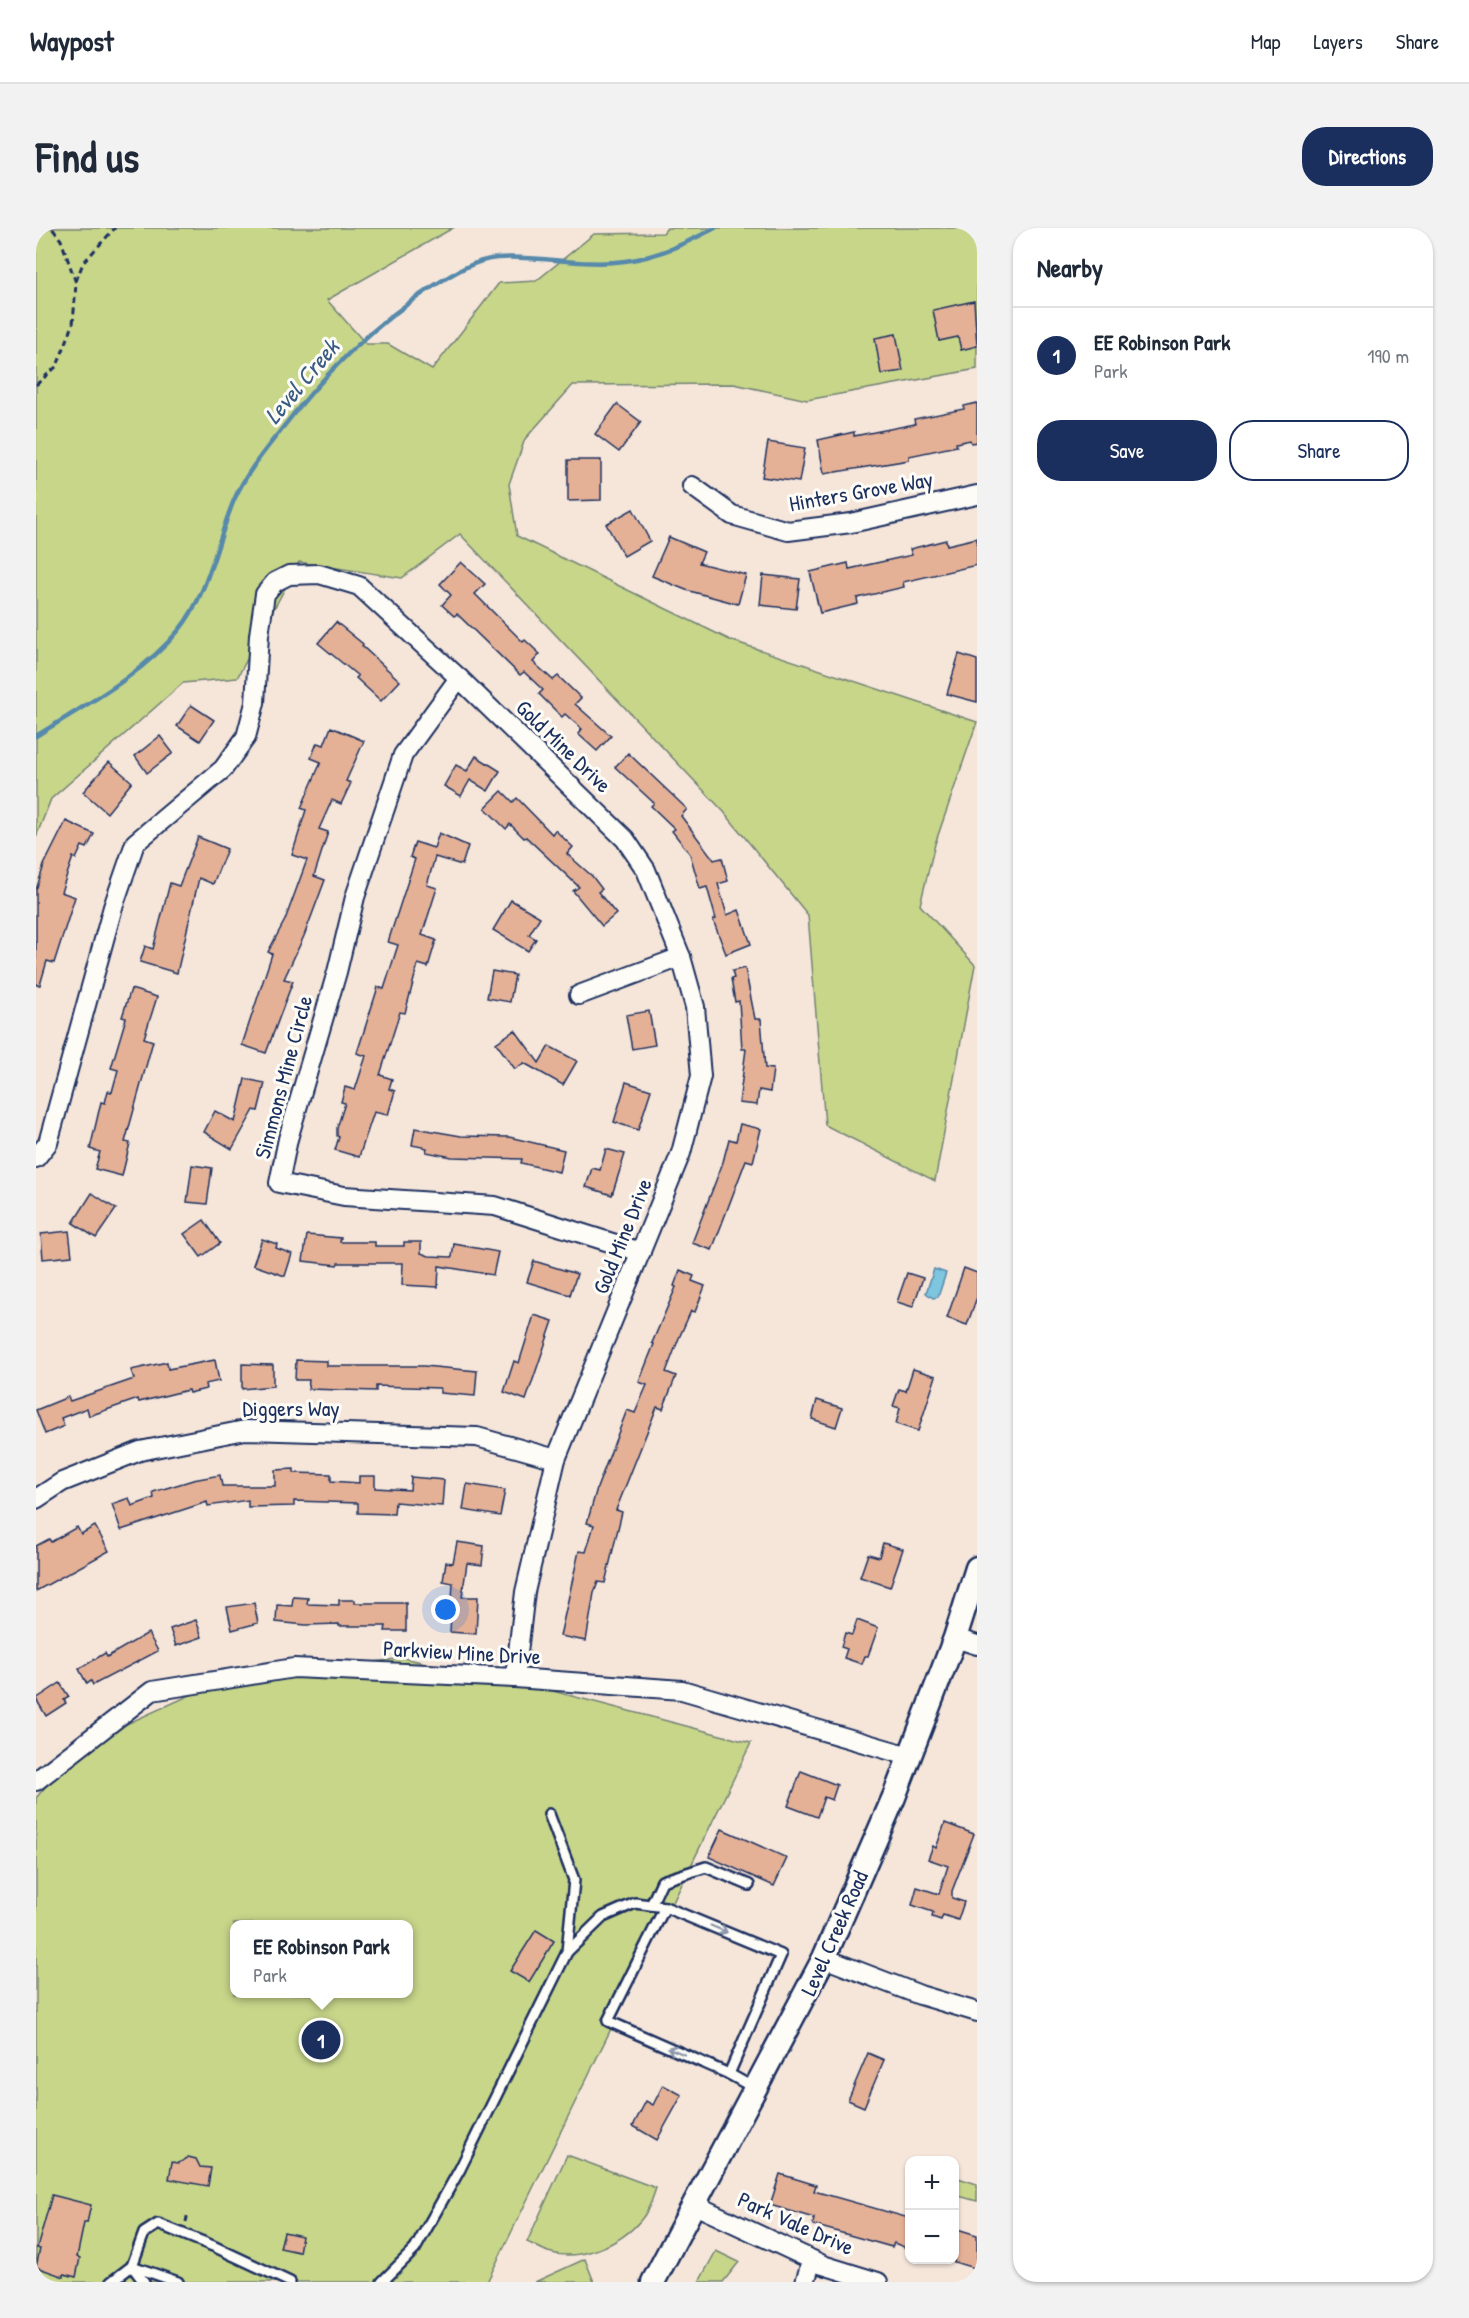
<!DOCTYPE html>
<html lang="en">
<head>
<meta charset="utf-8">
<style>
  :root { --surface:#fff; --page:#f2f2f3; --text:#1f2937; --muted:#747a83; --line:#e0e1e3; --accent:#1b2f5e }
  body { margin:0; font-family:"Patrick Hand",sans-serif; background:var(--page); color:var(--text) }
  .controls { position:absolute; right:18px; bottom:18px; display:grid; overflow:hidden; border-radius:12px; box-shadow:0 2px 4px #0004 }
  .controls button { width:54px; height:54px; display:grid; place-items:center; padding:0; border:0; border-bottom:2px solid var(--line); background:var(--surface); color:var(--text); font:30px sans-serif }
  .you { position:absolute; left:410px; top:1382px; width:21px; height:21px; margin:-15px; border:4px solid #fff; border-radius:50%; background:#1a73e8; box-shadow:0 0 0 9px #1a73e833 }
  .badge { display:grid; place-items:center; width:39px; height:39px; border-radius:50%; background:var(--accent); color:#fff; font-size:20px; font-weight:700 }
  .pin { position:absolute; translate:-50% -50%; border:3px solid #fff; box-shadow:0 2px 6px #0006 }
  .popup { position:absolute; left:194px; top:1692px; width:183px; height:78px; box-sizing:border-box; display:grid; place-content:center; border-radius:12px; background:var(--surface); filter:drop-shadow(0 2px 4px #0005); font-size:20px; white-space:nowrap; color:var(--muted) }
  .popup b { font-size:22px; color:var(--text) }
  .popup::after { content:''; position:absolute; left:50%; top:100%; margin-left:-12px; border:12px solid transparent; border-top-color:var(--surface) }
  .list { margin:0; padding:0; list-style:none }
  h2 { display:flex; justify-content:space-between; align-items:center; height:78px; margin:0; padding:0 24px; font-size:26px }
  h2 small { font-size:20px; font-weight:400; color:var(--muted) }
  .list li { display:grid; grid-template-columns:39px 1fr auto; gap:18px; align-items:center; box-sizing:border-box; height:96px; padding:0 24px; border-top:2px solid var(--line) }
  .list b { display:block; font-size:22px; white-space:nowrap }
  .list p { margin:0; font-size:20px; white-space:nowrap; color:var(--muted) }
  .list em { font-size:20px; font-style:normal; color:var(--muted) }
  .actions { display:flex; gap:12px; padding:18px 24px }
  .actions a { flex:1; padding:14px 0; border:2px solid var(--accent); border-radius:24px; text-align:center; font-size:21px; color:var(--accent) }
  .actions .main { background:var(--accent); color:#fff }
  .map { position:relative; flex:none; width:941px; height:2054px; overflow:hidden; border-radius:24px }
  header { display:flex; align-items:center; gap:36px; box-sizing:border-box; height:84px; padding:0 30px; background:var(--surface); border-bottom:2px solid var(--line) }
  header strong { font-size:28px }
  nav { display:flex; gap:33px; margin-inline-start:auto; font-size:21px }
  .intro { display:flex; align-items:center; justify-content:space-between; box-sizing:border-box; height:144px; padding:0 36px }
  h1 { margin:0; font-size:42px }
  .button { padding:15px 27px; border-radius:24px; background:var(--accent); color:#fff; font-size:21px; font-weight:700 }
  main { display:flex; gap:36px; padding:0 36px }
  aside { flex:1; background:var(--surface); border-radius:24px; box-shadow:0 2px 4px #0004 }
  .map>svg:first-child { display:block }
</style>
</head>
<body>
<header>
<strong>Waypost</strong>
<nav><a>Map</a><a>Layers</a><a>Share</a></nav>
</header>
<div class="intro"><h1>Find us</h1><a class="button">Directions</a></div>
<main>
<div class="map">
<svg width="941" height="2054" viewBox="0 0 941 2054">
  <rect width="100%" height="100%" fill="#f6e6da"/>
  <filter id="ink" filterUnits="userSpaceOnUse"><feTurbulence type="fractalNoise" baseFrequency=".0167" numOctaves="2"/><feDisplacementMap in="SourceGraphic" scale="12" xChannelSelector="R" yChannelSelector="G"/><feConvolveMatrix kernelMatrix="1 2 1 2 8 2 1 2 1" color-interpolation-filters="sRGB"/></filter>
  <g filter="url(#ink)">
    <!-- green -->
    <g fill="#c8d68a" stroke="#728274" stroke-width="1.5" fill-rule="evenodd">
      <path d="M0,0H417L291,72L330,116H352L396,142L463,55L500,53L558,6L627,5L631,0H941V141L771,172L698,156L537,157L489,211L473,256L481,308L694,412L941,494L899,616L884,677L939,737L899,953L789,897L772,687L688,584L424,306L366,350L263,334L201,450L147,455L15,571L0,609Z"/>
      <path d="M367,1430L509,1461L715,1515L451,2054H0V1570L44,1517L181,1455ZM198,1696H372V1766H198Z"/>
      <path d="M531,1927L620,1960C616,1972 612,1984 604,1993C584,2017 542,2034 512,2024C505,2021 498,2017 491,2014Z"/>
      <path d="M919,1949L941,1956V1973L919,1967Z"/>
      <path d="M680,2023L703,2034L687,2054H663Z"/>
      <path d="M549,2031L558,2054H499Z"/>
    </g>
    <!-- water -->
    <path fill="#7ec5df" stroke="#5689ab" stroke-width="1.5" d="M898,1041L910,1045L902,1069L897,1070L890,1065Z"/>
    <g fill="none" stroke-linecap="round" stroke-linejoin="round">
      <!-- stream -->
      <path stroke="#5689ab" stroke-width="4.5" d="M0,508C49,477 105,448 143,402C173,365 180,315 198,272C208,249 225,227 241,207C286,148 335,98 399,57C418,45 439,32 461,30C504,27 547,39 589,33C622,29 650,15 679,0"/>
    </g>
    <!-- building -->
    <g fill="#e4b197" stroke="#1b2f5e" stroke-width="1.5">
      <path d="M938,73L941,118L925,122L922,109L903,113L897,82Z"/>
      <path d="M860,106L867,143L845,146L839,110Z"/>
      <path d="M941,175V214L935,215L934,212L920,215L921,218L873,228V232L788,246L782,212L818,204V208L879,196L878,191L928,181V178Z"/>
      <path d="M581,176L605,194L583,224L559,206Z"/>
      <path d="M732,214L769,220L763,254L726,249Z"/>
      <path d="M532,232H565V272L532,273Z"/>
      <path d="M597,281L614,313L588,328L570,296Z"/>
      <path d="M633,309L668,324L663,335L710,347L702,376L650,362L616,348Z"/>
      <path d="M941,310V337L867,354L868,359L821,370L822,376L784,385L774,344L812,335L813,341L876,327L874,321L910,312L911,317Z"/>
      <path d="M425,334L449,356L439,366L487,414L489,412L504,426L497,434L517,452L522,448L545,470L539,476L575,508L561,523L542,506L546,501L529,486L526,489L503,466L507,462L488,444L484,447L421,386L418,388L406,377L415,367L404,356Z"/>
      <path d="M727,347L764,351L760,381L724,377Z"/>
      <path d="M300,394L327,416L326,418L364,453L345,473L320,450L322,448L282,415Z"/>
      <path d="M923,426L941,432V474L911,466Z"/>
      <path d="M155,477L178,492L164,513L141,498Z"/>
      <path d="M295,499L328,513L310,553L315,555L305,576L296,572L283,601L292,604L278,648L289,652L268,708L248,751L257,753L230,825L206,817L236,726L232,724L249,692L271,632L256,627L270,582L265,580L285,534L275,530L281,515L288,517Z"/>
      <path d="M124,508L137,525L111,545L99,528Z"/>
      <path d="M592,525L651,581L645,588L678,632L686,630L692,653L682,656L691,687L703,682L715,716L690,726L677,692L680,691L671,659L664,661L654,626L636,603L639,601L615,578L618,575L579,539Z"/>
      <path d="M440,528L464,543L452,563L434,552L425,568L408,558L420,537L431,543Z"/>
      <path d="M73,534L96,554L71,585L47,564Z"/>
      <path d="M466,563L477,574L481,570L516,606L519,602L537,619L531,626L556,648L566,661L562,664L580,686L566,698L537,663L543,659L490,609L488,610L474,596L470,601L449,580Z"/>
      <path d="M30,593L58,606L51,620L46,618L40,631L37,629L25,664L39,669L18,735L11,733L4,757H0V662L8,637Z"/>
      <path d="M403,605L432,618L426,637L399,629L391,657L401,660L386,707L400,712L392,739L382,736L369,785L364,784L344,847L356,851L353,861L359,863L352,887L338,884L323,929L299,922L303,909L301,908V900L309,875L305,874L309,859L319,862L330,828L321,825L342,759L348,761L362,717L352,714L379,631L374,629L379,614L398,620Z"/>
      <path d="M162,609L191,621L177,656L163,650L141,745L104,734L109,718L117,721L134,655L143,658Z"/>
      <path d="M475,672L504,689L493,707L500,711L492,723L457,702Z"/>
      <path d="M709,740L719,791H725L729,840L737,841L734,864L723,862L721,877L703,875L710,821H706L703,773L699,774L695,751L698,750L696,743Z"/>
      <path d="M456,743L479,747L474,774L451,770Z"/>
      <path d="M95,761L121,769L108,810L117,813L89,914L94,915L86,948L59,941L64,924L54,921L65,874L69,875L72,863L76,864L82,842L75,840L90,790L86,789Z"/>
      <path d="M613,783L619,817L596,821L590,787Z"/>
      <path d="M479,802L503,835L513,818L541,833L527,857L488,835L479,841L460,815Z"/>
      <path d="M209,851L229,855L222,883L218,882L196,921L168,904L179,883L199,894Z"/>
      <path d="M590,854L615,862L602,902L578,894Z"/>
      <path d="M704,896L725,901L717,934L710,932L676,1022L656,1015L687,934L693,911L700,913Z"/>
      <path d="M379,900L425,908L473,909L528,922L523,944L485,935L486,931L416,929L390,924L391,920L376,917Z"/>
      <path d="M570,921L589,926L576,967L550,959L556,940L564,942Z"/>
      <path d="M156,937L176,940L171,976L151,974Z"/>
      <path d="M56,965L80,981L60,1010L37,995Z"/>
      <path d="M168,992L184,1015L165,1029L148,1006Z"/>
      <path d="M33,1003L36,1028L7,1031L5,1006Z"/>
      <path d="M271,1007L305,1010L304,1014H339V1018H368V1014H385V1025L393,1028L416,1029L418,1016L462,1024L457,1047L403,1038L402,1059L366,1057L367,1035H302L301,1037L267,1033Z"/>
      <path d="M226,1011L241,1016L240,1020L256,1026L249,1048L217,1037Z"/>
      <path d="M498,1033L541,1046L534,1067L491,1054Z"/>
      <path d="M928,1040L941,1045V1069L931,1097L911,1090Z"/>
      <path d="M644,1042L658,1048L656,1053L669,1058L659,1084L655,1083L643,1110L630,1144L640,1148L627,1181L621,1179L580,1282L586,1284L569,1355L562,1354L558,1365L550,1413L524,1408L543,1323L550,1324L558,1297L551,1295L561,1260L591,1182L599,1185L611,1157L603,1154L618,1116L616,1115L640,1059L638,1058Z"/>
      <path d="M871,1045L887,1050L877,1079L861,1074Z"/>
      <path d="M498,1087L517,1093L490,1172L468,1164L478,1133L483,1135Z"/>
      <path d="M179,1132L183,1153L169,1156L170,1161L153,1165L152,1162L103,1174L102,1171L53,1188L51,1180L25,1190L28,1198L9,1206L0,1182L32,1169L34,1173L98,1151L95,1142L131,1134L132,1141Z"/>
      <path d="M260,1132L291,1133V1138H388L441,1143L439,1168L404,1165V1160L340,1158V1163L272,1161L273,1152H259Z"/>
      <path d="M206,1136L237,1137V1158L206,1161Z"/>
      <path d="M877,1141L900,1148L882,1203L860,1196L864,1180L857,1178L863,1161L870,1163Z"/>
      <path d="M781,1172L806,1180L800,1199L776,1191Z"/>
      <path d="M258,1241V1245L295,1246V1253L323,1255V1248H339V1260L374,1262L375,1249L408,1252L406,1278L359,1274L358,1286L322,1285V1275L258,1273V1278L212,1279V1272L172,1278L171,1274L85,1302L76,1276L93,1270L96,1278L118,1270L117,1264L157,1252L184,1247L186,1258H239V1242Z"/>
      <path d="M431,1256L469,1262L464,1288L427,1282Z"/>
      <path d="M59,1298L73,1323L0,1363V1318L13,1311L15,1314L41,1299L45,1306Z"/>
      <path d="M421,1314L448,1318L446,1337L431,1335L426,1369H442L440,1406L414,1404L417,1355L407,1353L410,1334L417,1335Z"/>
      <path d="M847,1315L867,1321L854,1359L824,1349L832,1326L843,1329Z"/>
      <path d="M257,1369L272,1370L271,1376L303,1377V1372H319V1375H370V1403H349L350,1398H303V1396L270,1397L240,1394L241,1377L256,1378Z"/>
      <path d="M218,1375L222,1395L196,1402L191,1379Z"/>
      <path d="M160,1392L166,1409L140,1418L134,1401Z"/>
      <path d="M821,1392L842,1400L832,1428H829L826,1436L808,1430L811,1421L805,1419L809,1405L816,1407Z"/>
      <path d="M112,1405L122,1423L57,1457L55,1453L51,1456L43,1441L69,1425L71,1429Z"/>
      <path d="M24,1455L33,1469L28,1472L30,1475L10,1488L0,1471Z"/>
      <path d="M765,1543L801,1557L796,1572L788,1569L781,1589L752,1578Z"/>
      <path d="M909,1595L938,1606L916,1663V1670L928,1674L922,1692L907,1687L905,1692L896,1689L897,1684L876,1677L881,1659L903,1666L912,1638L892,1631L897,1618L900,1620Z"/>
      <path d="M686,1601L751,1630L738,1658L673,1629Z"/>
      <path d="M500,1702L518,1713L493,1754L474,1743Z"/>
      <path d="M832,1825L848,1832L828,1879L812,1872Z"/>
      <path d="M627,1857L646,1867L621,1912L597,1898L610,1873L617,1877Z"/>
      <path d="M152,1929L160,1931L164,1939L175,1940L172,1958L133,1951L136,1934L143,1935Z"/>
      <path d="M744,1946L780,1957L778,1963L873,1990V2021L858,2015L856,2019L777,1997L778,1990L734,1977Z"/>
      <path d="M16,1967L55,1977L51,1995H48L41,2029L44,2030L40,2049L28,2046V2049L0,2039L4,2021L1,2020Z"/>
      <path d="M918,2000L941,2007V2041L918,2034Z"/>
      <path d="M248,2004L266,2008L263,2024L244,2020Z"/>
    </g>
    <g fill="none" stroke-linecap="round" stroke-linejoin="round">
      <defs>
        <g id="service">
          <path d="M513,1586L538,1652L531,1724"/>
          <path d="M615,1677L626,1653L670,1639L713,1657"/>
          <path d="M629,1679L572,1793L693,1846L718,1860"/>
          <path d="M75,2054L96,2038L108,2054"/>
          <path d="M142,2054L96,2038L108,2005L122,1996L177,2018L254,2054"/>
          <path d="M346,2054L379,2021L424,1941L531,1724L567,1689L599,1675L629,1679L745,1727L693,1846"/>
        </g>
        <g id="minor">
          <path d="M656,258L696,287L752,303L815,295L941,267"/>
          <path d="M423,450L367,527L319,669L301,744L252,911L243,955L308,968L459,978L605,1024"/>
          <path d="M543,767L645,729"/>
          <path d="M0,930L12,915L77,679L99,615L187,541L210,509L219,475L223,407L229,366L239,354L253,347L283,346L323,358L423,450L589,611L610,642L645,729L659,779L665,848L645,925L520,1231L489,1364L479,1450"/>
          <path d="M0,1271L26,1254L104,1223L209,1202L441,1209L520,1231"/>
          <path d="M919,1410L941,1417"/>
          <path d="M0,1553L116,1463L258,1440L479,1450L646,1462L873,1528"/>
          <path d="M788,1730L884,1767L941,1784"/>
          <path d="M659,1977L787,2037L842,2054"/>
          <path d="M769,2054L776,2032"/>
        </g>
        <path id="tertiary" d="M617,2054L788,1730L858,1569L919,1410L941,1340"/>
      </defs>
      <!-- service casing -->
      <use href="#service" stroke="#1b2f5e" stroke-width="14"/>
      <!-- minor casing -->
      <use href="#minor" stroke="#1b2f5e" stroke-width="22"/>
      <!-- tertiary casing -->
      <use href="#tertiary" stroke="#1b2f5e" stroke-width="27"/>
      <!-- path -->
      <g stroke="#1b2f5e" stroke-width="3" stroke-dasharray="6 4.5" stroke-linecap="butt">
        <path d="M40,53L47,35L79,0"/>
        <path d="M0,157L21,138L37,97L40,55L25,12L16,0"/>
        <path d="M150,1994L152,1984"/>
      </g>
      <!-- service -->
      <use href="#service" stroke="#fdfcf7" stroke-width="9"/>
      <!-- minor -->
      <use href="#minor" stroke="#fdfcf7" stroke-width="18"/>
      <!-- tertiary -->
      <use href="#tertiary" stroke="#fdfcf7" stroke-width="22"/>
    </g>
    <!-- one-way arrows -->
    <defs><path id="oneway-shaft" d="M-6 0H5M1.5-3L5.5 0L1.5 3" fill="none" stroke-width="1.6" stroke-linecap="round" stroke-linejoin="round" transform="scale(1.5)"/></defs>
    <g stroke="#8c96aa">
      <use href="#oneway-shaft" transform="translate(683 1701) rotate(23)"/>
      <use href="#oneway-shaft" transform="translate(640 1823) rotate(-157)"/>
    </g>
  </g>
  <g text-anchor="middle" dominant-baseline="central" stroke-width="6" stroke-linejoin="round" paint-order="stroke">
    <!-- street labels -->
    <g font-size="22" fill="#1b2f5e" stroke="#fdfcf7">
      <text transform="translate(825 263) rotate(-10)">Hinters Grove Way</text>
      <text transform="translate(528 518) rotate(44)">Gold Mine Drive</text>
      <text transform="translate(247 849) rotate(-75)">Simmons Mine Circle</text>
      <text transform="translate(586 1008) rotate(-68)">Gold Mine Drive</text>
      <text x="255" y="1180">Diggers Way</text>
      <text transform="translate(426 1424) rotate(3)">Parkview Mine Drive</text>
      <text transform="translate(798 1705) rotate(-66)">Level Creek Road</text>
      <text transform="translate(760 1995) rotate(24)">Park Vale Drive</text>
    </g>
    <!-- water labels -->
    <g font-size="24" font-style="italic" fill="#395c85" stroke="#fdfcf7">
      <text transform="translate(265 153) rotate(-50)">Level Creek</text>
    </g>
  </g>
</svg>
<div class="controls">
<button>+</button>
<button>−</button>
</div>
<div class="you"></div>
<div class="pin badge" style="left:285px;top:1812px">1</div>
<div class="popup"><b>EE Robinson Park</b>Park</div>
</div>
<aside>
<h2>Nearby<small></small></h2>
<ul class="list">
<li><span class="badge">1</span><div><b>EE Robinson Park</b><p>Park</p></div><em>190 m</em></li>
</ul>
<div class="actions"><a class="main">Save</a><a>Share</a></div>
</aside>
</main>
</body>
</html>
